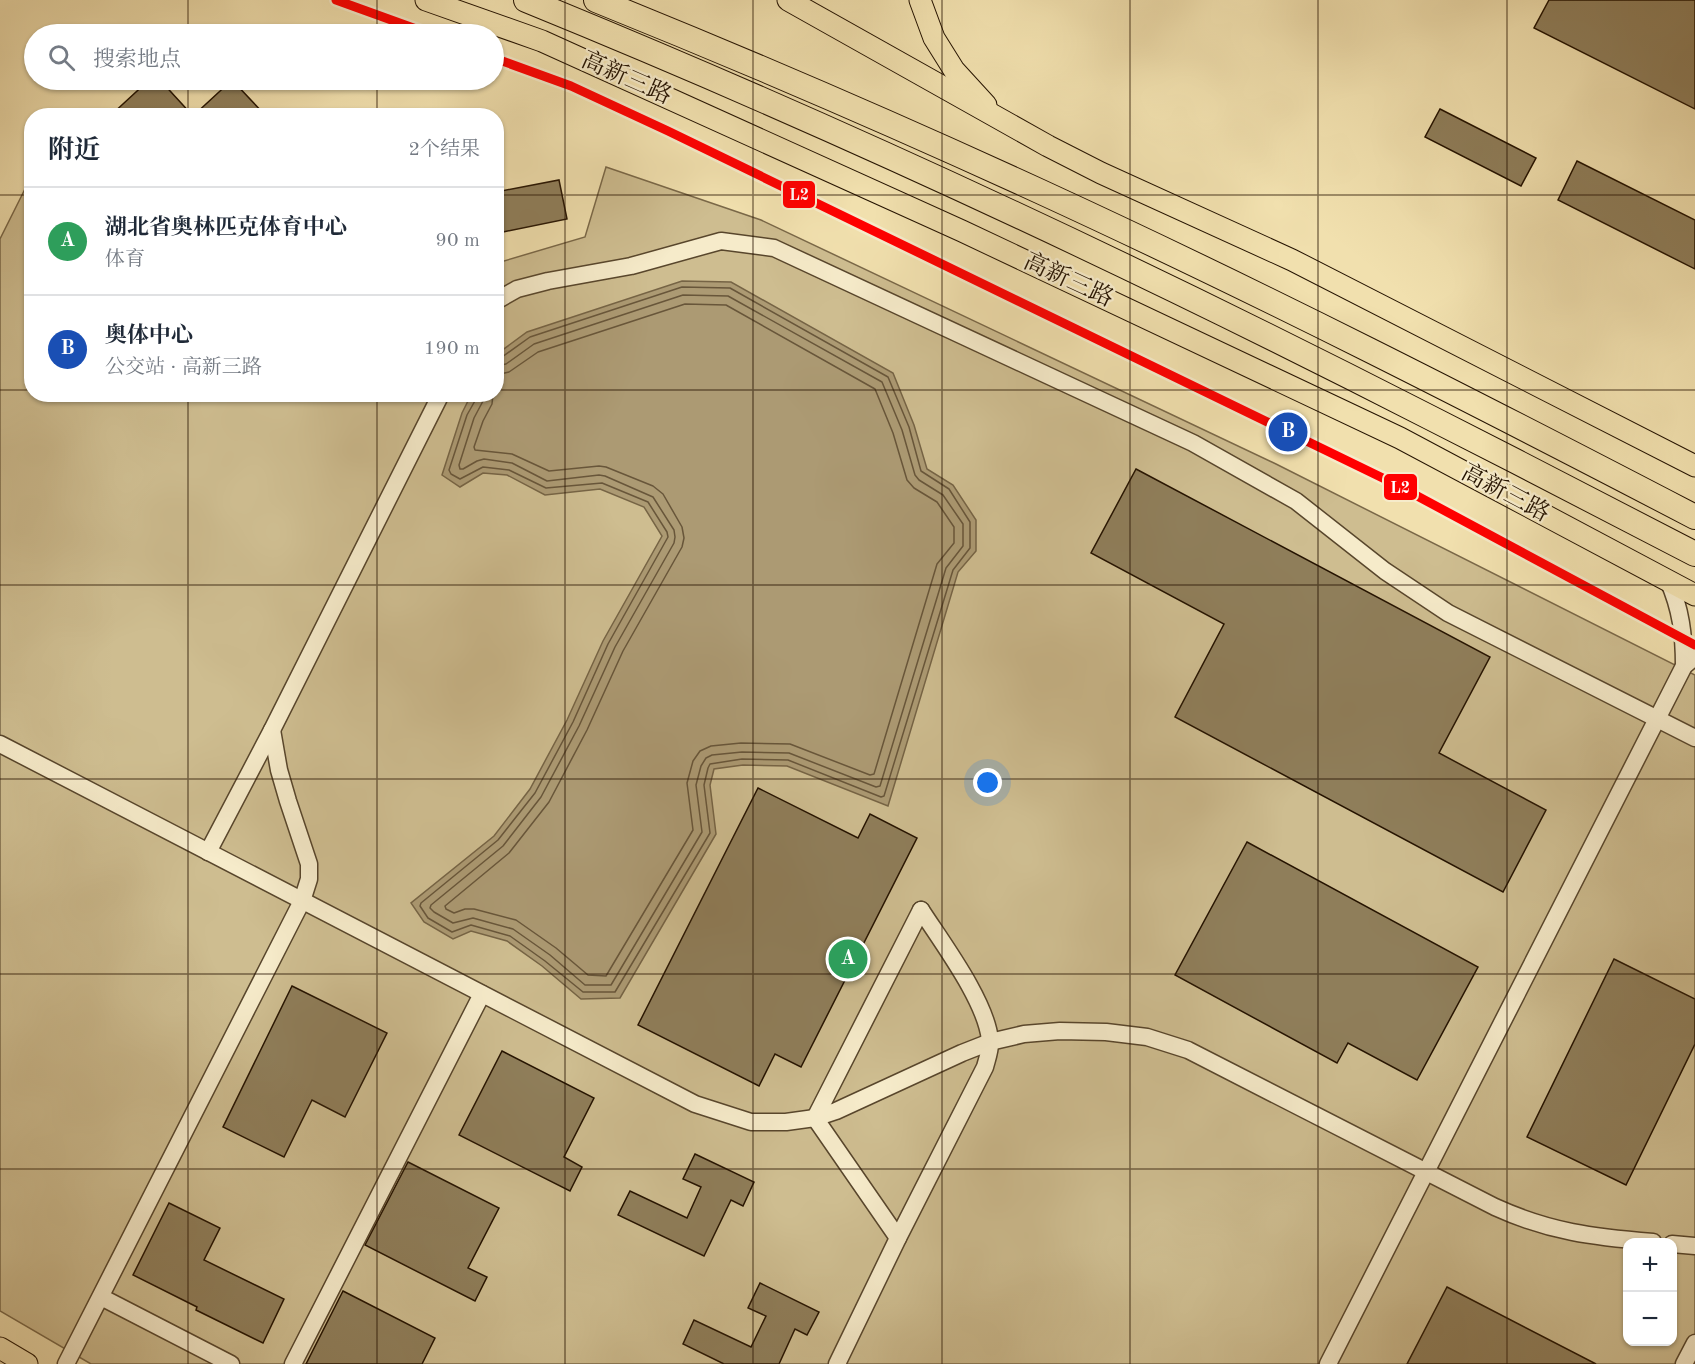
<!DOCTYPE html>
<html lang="zh">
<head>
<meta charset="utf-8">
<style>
  :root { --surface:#fff; --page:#f2f2f3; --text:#1f2937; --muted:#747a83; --line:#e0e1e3; --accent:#8f2418 }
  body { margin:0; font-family:"Old Standard TT","Noto Serif SC",serif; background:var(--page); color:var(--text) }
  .controls { position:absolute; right:18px; bottom:18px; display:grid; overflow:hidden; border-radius:12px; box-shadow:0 2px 4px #0004 }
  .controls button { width:54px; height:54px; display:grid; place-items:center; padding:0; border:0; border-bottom:2px solid var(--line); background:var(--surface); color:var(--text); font:30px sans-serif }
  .you { position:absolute; left:988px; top:783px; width:21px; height:21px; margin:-15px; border:4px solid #fff; border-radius:50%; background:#1a73e8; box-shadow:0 0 0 9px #1a73e833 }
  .badge { display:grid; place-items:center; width:39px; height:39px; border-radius:50%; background:var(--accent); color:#fff; font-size:20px; font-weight:700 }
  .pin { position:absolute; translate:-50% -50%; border:3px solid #fff; box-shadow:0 2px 6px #0006 }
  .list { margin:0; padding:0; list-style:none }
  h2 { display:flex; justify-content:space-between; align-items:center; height:78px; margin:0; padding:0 24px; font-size:26px }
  h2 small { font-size:20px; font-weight:400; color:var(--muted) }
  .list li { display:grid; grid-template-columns:39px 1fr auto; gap:18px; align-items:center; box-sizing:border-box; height:108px; padding:0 24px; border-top:2px solid var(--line) }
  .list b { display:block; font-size:22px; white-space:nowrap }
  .list p { margin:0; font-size:20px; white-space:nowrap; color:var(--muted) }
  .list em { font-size:20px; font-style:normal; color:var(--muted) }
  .icon { flex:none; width:33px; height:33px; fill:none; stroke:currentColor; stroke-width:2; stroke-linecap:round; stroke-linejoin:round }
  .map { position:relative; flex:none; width:1695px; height:1364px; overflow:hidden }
  .search { position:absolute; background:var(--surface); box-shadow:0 2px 4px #0004; left:24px; top:24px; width:480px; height:66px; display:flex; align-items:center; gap:15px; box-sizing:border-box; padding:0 21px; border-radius:33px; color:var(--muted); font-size:22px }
  .panel { position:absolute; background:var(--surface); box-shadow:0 2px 4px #0004; left:24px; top:108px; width:480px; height:294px; border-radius:24px }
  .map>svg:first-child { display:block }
</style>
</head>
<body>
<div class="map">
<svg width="1695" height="1364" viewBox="0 0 1695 1364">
  <rect width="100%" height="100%" fill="#f1e0ae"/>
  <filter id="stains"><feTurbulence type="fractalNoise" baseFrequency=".00333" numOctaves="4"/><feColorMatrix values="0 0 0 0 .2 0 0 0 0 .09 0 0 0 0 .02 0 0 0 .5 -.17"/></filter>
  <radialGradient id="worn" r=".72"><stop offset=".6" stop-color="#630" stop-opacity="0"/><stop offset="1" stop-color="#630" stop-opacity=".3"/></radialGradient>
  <!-- green -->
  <path fill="#cebd90" stroke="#7a6848" stroke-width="1.5" fill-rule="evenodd" d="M606,167L761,220L1276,464L1695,675V1364H91L0,1311V239L31,177L32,394H496L497,263L585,237ZM1628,1242H1672V1342H1628Z"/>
  <!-- water -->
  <path fill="#ac9a73" stroke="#766445" stroke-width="1.5" d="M682,281L731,282L893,373L914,425L927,469L953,485L976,520V551L958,572L888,806L787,766L743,765L714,769L710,785L716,834L620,998L581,999L542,966L507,941L471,931L453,939L424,922L411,903L494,836L530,789L567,720L603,641L662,536L644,507L600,489L545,495L507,475L483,473L460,487L442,475L462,413L471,395L496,394L497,354L527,332Z"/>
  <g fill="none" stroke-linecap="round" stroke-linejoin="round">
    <!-- shore -->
    <g stroke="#68563a" stroke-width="1.5">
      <path d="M476,394V399L467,415L449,470L451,474L460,479L483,467L509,470L546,488L602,483L648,502L667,532L668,537L608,644L573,722L535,793L498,840L421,903L420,906L428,918L452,932L471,925L510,936L545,961L583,992H615L710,833L704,785L708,768L710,764L742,759L788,760L881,797L884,796L953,570L970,548V522L949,489L921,471L909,427L888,377L730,288L682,287L530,337L502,357L496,358"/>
      <path d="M484,394L483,401L474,418L459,465L460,469H463L477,461L484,459L512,463L547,481L599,475L605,476L653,497L674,530L675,537L674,543L615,647L579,726L541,797L503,846L431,905L430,908L434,912L453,923L473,918L513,929L550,955L585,985H611L702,832L696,785L701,766L706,758L712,755L742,752L789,753L876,787L880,786L946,568L963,546V524L943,495L919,480L915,475L902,430L882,382L728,296L683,295L534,344L506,364L496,366"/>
      <path d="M493,394L492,404L483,421L474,447L475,450L512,454L549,471L599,466L606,467L653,486L663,494L682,527L684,538L682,547L623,651L587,730L549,802L509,853L445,906L446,909L454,913L465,909H474L516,920L556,948L588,975L606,976L693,830L687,783L693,761L700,751L711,746L741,743L790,744L870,775L874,774L937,564L954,543V527L937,502L914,488L907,480L893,433L875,389L726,305L685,304L538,352L509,372L496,375"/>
    </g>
  </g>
  <!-- building -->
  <g fill="#8f7e5a" stroke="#251300" stroke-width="1.5">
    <path d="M1549,0H1695V109L1534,28Z"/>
    <path d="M149,80H160L193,116H110Z"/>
    <path d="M232,80L266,116H193Z"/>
    <path d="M1440,109L1536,158L1521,186L1425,137Z"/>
    <path d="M1577,161L1695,220V269L1558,200Z"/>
    <path d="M559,180L567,219L498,233L496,225V192Z"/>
    <path d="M1136,469L1490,657L1439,753L1546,810L1503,892L1175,717L1224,624L1091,553Z"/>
    <path d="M758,788L858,838L870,814L917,838L801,1067L775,1054L759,1086L638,1025Z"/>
    <path d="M1247,842L1478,967L1417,1080L1348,1043L1337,1063L1175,975Z"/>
    <path d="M1614,959L1695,999V1044L1626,1185L1527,1137Z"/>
    <path d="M292,986L387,1033L345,1117L312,1100L284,1157L223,1127Z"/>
    <path d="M502,1051L594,1098L564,1157L582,1167L570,1191L459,1135Z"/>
    <path d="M695,1154L754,1182L743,1206L731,1200L704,1256L618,1215L630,1191L687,1218L701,1187L683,1179Z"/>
    <path d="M408,1162L499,1208L468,1268L487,1277L475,1301L365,1245Z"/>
    <path d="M169,1203L220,1228L204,1260L284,1299L263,1343L196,1310L197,1307L133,1275Z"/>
    <path d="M760,1283L819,1312L807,1335L795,1329L779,1364H724L683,1344L694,1320L751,1347L766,1316L748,1308Z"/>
    <path d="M1447,1287L1596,1364H1407Z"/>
    <path d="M343,1291L435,1338L422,1364H306Z"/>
  </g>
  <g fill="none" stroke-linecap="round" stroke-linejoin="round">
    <defs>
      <g id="minor">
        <path d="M496,301L517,289L548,281L631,266L721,241L774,248L1193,443L1296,501L1385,571L1448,613L1695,738"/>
        <path d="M1668,580C1681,609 1684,635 1684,666"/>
        <path d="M0,744L695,1104L751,1122H786L815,1118L836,1111L962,1053L990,1042L1024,1034L1060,1031L1106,1032L1147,1037L1188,1050L1495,1207C1550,1232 1593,1237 1653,1242"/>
        <path d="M208,852L272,730L441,394"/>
        <path d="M898,1238L815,1118L921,910"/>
        <path d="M1672,1244L1695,1246"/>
        <path d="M101,1297L231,1364"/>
        <path d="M66,1364L302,901L309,879V864L288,801L279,770L272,730"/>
        <path d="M293,1364L482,994"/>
        <path d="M837,1364L898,1238L985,1067C987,1059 991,1049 990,1040C986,1001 943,944 921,910"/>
        <path d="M1328,1364L1684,666L1695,657"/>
        <path d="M1684,1364L1695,1343"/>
      </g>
      <g id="major">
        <path d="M426,0L542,41L962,231L1400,438L1695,595"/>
        <path d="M788,0L1048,146L1101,173L1292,260L1695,466"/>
        <path d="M920,0L934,38L954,70L986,105"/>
        <path d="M0,1348L27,1364"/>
      </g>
      <g id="highway">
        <path d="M526,0C833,125 1134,266 1429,417C1518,462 1606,508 1695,554"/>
        <path d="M596,0C745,60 893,124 1039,191C1261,293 1478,404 1695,517"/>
      </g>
    </defs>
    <!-- minor casing -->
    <use href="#minor" stroke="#58462c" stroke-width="19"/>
    <!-- major casing -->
    <use href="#major" stroke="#251300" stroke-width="23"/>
    <!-- highway casing -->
    <use href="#highway" stroke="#251300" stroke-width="26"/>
    <!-- minor -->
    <use href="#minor" stroke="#f6ebca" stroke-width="16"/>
    <!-- major -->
    <use href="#major" stroke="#f1e0ae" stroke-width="21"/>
    <!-- highway -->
    <use href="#highway" stroke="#f1e0ae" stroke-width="24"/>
    <defs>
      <g id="tram-1">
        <path d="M336,0L430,34"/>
        <path d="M494,58L571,86L668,131L1393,483L1695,645"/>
      </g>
    </defs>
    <!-- tram-1 casing -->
    <use href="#tram-1" stroke="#f6ebca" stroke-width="14"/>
    <!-- tram-1 -->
    <use href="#tram-1" stroke="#f00" stroke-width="9"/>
  </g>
  <!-- grid -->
  <path fill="none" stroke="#251300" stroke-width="1.5" stroke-opacity="0.55" d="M188,0V34M377,0V34M565,0V1364M753,0V1364M942,0V1364M1130,0V1364M1318,0V1364M1507,0V1364M188,80V116M377,80V116M0,195H32M496,195H1695M0,390H32M496,390H1695M188,394V1364M377,394V1364M0,585H1695M0,779H1695M0,974H1695M0,1169H1695"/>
  <g text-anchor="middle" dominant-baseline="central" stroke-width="4.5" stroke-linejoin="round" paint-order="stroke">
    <!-- street labels -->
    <g font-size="24" fill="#251300" stroke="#f6ebca">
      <text transform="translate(626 79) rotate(24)">高新三路</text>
      <text transform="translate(1068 281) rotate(25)">高新三路</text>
      <text transform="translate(1505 494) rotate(28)">高新三路</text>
    </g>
  </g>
  <g stroke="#f6ebca" stroke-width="2">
    <rect x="782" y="180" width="34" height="29" rx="6" fill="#f00"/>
    <rect x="1383" y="473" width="35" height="28" rx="6" fill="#f00"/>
  </g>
  <g font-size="16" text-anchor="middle" font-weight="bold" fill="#fff">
    <text x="799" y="200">L2</text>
    <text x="1400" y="493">L2</text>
  </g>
  <rect width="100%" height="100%" filter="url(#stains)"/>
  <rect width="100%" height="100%" fill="url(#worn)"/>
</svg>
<div class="controls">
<button>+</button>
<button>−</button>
</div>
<div class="you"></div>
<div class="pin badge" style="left:848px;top:959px;background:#2e9e5b">A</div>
<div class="pin badge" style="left:1288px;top:432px;background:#1a4fb4">B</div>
<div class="search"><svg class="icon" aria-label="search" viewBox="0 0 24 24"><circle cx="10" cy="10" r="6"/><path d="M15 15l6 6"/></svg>搜索地点</div>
<section class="panel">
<h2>附近<small>2个结果</small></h2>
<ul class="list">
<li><span class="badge" style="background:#2e9e5b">A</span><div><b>湖北省奥林匹克体育中心</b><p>体育</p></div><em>90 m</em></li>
<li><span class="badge" style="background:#1a4fb4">B</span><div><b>奥体中心</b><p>公交站 · 高新三路</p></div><em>190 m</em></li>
</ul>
</section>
</div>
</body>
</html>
